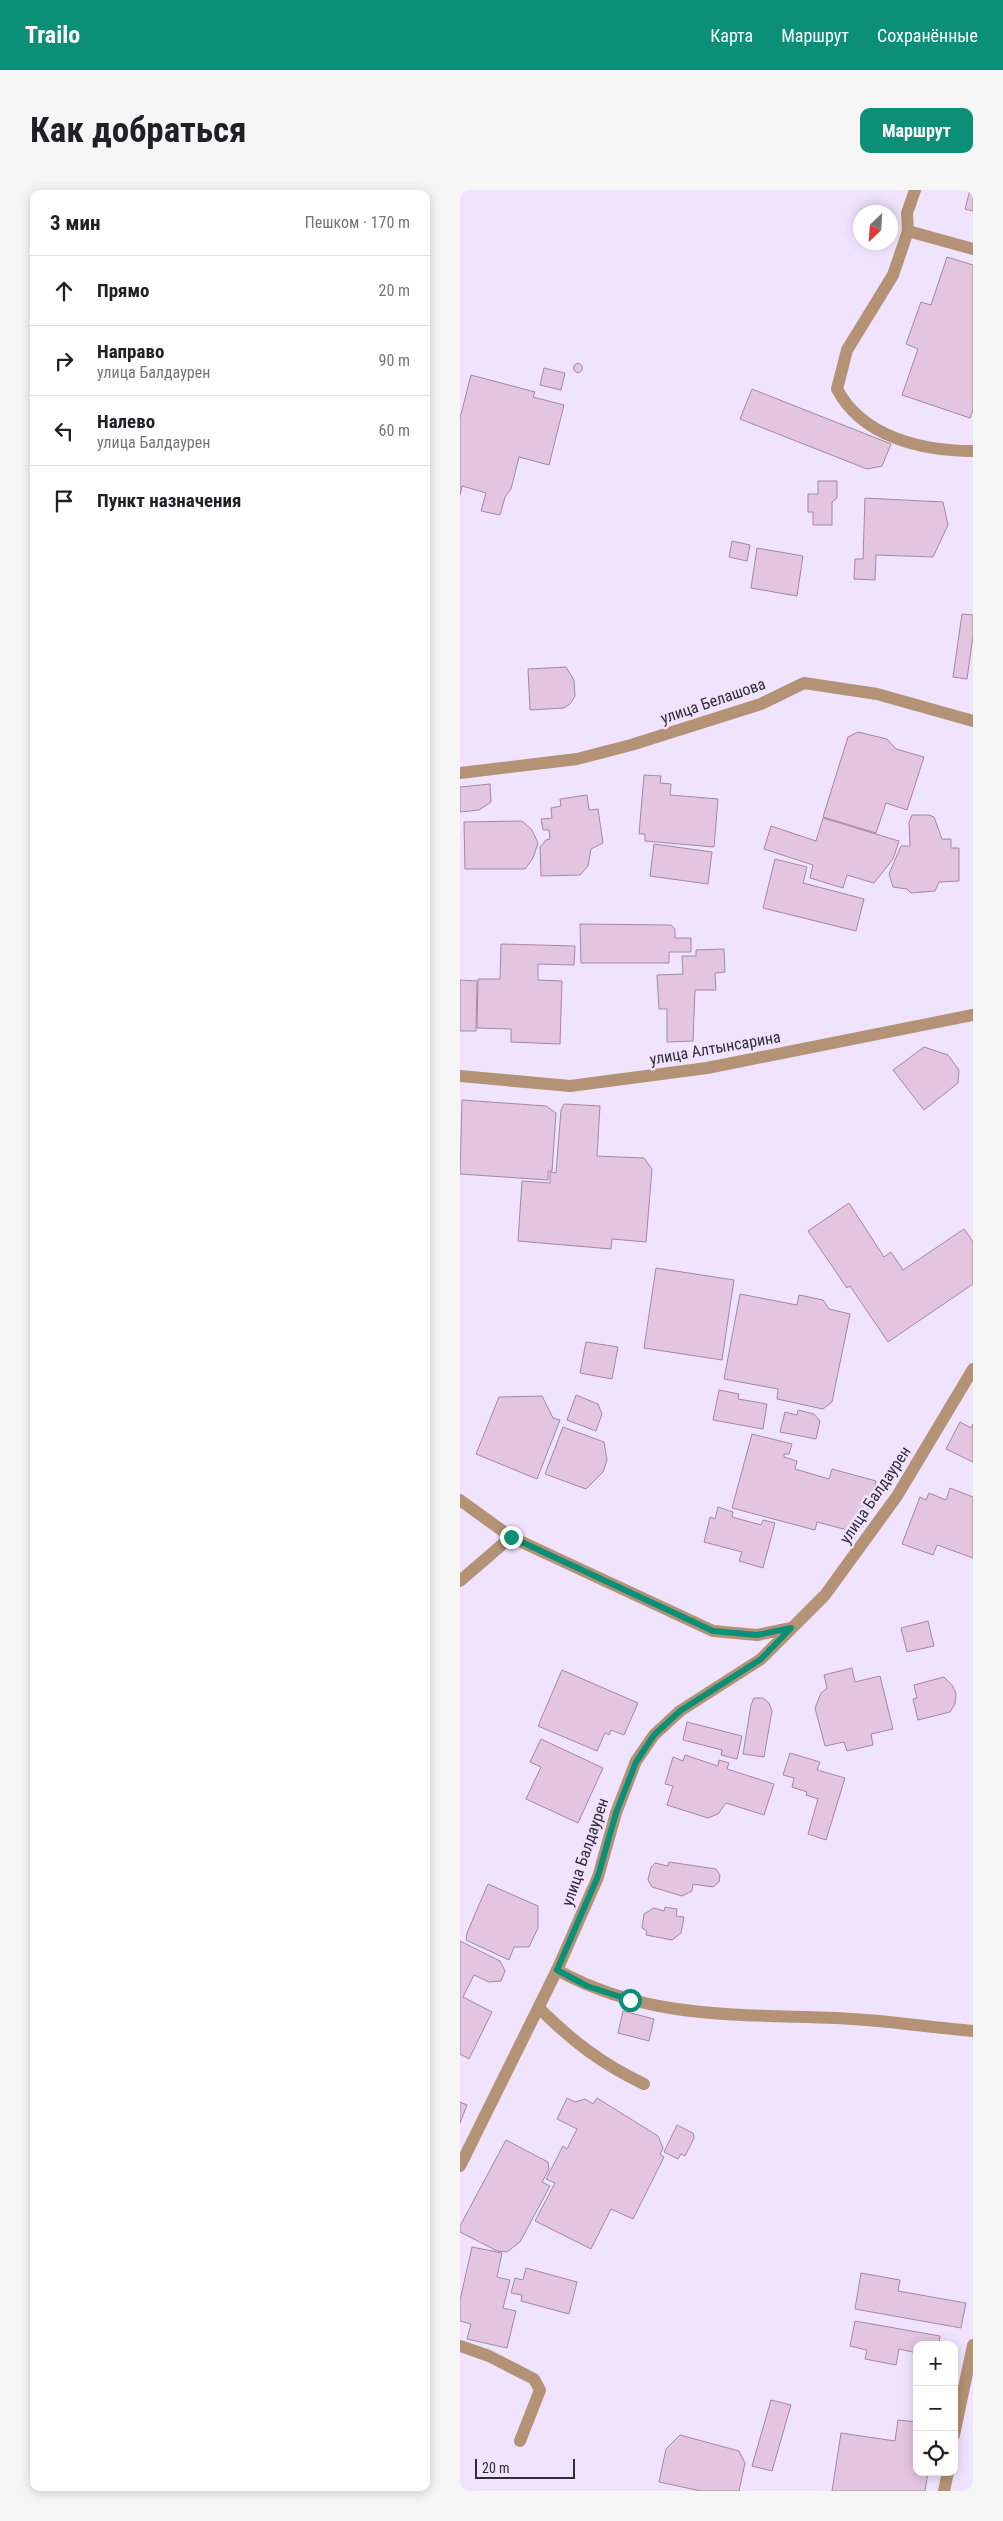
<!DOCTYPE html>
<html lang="ru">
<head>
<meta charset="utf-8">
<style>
  :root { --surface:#fff; --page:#f6f6f6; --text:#202124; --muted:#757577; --line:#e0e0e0; --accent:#0b8f76 }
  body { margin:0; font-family:"Roboto Condensed",sans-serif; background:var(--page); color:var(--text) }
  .controls { position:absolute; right:15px; bottom:15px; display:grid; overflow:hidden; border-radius:10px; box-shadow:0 2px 12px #0003 }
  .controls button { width:45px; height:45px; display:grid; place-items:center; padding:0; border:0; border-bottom:1px solid var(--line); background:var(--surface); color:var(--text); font:25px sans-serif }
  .compass { position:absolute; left:393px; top:15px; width:45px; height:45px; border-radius:50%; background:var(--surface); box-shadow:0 2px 12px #0003; rotate:205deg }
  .scale { position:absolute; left:15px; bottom:12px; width:100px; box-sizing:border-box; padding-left:5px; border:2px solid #322b38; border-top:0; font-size:14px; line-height:18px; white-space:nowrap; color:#322b38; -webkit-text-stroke:4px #f0e3fe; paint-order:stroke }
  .stop { position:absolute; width:15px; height:15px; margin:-11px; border:4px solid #0b8f76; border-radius:50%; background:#fff }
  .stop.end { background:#0b8f76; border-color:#fff; box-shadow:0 1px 5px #0008 }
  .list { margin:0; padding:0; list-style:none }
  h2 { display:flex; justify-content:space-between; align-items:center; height:65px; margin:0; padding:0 20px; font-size:21px }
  h2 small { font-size:16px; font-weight:400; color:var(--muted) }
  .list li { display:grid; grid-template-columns:32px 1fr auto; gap:15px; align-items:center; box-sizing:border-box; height:70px; padding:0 20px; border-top:1px solid var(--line) }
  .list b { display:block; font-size:19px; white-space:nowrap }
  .list p { margin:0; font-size:16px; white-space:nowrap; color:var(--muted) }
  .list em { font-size:16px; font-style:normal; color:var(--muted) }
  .icon { flex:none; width:28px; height:28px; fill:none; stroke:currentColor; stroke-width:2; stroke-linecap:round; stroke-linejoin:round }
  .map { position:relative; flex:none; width:513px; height:2301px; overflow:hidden; border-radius:10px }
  header { display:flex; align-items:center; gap:30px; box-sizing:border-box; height:70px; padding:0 25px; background:var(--accent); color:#fff }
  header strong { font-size:24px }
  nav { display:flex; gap:28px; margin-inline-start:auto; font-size:18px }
  .intro { display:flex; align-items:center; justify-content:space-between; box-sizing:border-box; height:120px; padding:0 30px }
  h1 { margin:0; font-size:35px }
  .button { padding:12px 22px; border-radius:10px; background:var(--accent); color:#fff; font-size:18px; font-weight:700 }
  main { display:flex; gap:30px; padding:0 30px }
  aside { flex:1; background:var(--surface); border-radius:10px; box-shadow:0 2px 12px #0003 }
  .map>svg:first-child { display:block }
</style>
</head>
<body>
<header>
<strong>Trailo</strong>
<nav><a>Карта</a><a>Маршрут</a><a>Сохранённые</a></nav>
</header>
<div class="intro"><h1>Как добраться</h1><a class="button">Маршрут</a></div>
<main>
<aside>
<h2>3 мин<small>Пешком · 170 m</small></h2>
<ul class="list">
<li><svg class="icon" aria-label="ahead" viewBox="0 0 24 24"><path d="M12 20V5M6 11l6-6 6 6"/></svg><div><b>Прямо</b></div><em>20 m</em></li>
<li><svg class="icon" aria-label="right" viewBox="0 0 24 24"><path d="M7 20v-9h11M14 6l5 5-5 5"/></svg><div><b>Направо</b><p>улица Балдаурен</p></div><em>90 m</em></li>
<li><svg class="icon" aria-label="left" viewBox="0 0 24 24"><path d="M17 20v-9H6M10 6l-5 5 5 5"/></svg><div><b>Налево</b><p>улица Балдаурен</p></div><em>60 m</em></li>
<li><svg class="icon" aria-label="arrive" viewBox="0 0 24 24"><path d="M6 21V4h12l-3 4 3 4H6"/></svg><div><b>Пункт назначения</b></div></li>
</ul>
</aside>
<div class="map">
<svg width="513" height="2301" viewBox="0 0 513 2301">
  <rect width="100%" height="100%" fill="#f0e3fe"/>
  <!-- building -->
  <g fill="#e3c5e0" stroke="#a488a1">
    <path d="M510,0H513V21L505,19Z"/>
    <path d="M487,67L513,75V220L510,228L442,205L458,159L446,154L461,112L471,115Z"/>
    <circle cx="118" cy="178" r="4.5"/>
    <path d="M84,178L105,183L101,200L80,195Z"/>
    <path d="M11,185L75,202L73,207L104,215L89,275L59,267L51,299L45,307L40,325L21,321L26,303L2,296L0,305V228Z"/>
    <path d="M292,199L431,254L422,276L407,279L280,229Z"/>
    <path d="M358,291H377V308L372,312V335H353V322H348V304H358Z"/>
    <path d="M405,308L483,312L488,335L473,367L416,365L415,390L394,389L395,369H403Z"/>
    <path d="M272,351L290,355L287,371L269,367Z"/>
    <path d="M297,358L343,366L337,406L291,398Z"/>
    <path d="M502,424L513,425V446L507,489L493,487Z"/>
    <path d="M106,477L114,490L115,506L110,514L104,518L70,520L68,479Z"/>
    <path d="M398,542L427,549L436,559L464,567L447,620L426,613L416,643L363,627L388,547Z"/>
    <path d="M184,585L201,586L200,593L211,594L210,605L258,609L254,657L185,651V644H179Z"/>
    <path d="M30,594L31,612L19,620L0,622V597Z"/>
    <path d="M127,605L129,620L138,619L143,653L131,659L128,676L120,685L81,686L80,657L86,650L90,649L89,640H83L81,629L92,628L91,618L101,616L100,609Z"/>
    <path d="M452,625H469L474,627L482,649H491V658H499V691L479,692L475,701L451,703L447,699L433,697L429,684L441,656H450L449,632Z"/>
    <path d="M363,628L439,651L433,669L414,693L387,685L383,698L350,688L353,675L304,659L311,636L356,651Z"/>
    <path d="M62,631L72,640L78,653L73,668L65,679H5L4,632Z"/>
    <path d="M194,654L252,662L248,694L190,686Z"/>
    <path d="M315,669L347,677L343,693L404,709L396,741L303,718Z"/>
    <path d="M120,734L211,735L215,739V748H231V762H209V773H121Z"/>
    <path d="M41,754L115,756L114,775L78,774V790L102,791L100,854L51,852V839L17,838L18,789H40Z"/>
    <path d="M264,759L265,782L255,783L256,800H235L233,851L207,852V819H199L197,785L223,784L222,766H236V760Z"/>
    <path d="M0,790L17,791L16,841H0Z"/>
    <path d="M464,857L488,865L499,880L498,893L464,920L433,880Z"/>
    <path d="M2,910L86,916L96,923L92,981H88V990L0,984Z"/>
    <path d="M104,914L140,916L137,966L184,968L192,979L186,1052L152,1049L151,1059L58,1051L62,991L90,993V982L96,983L101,920Z"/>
    <path d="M389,1013L424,1067L431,1062L443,1080L504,1039L513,1052V1094L428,1152L390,1096L387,1098L348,1041Z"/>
    <path d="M196,1078L274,1090L262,1170L184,1158Z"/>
    <path d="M280,1104L337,1115L339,1105L363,1110L369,1119L390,1124L372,1212L363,1219L317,1209L318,1199L264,1189Z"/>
    <path d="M126,1152L158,1157L152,1189L120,1183Z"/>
    <path d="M259,1200L279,1204L278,1209L307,1214L303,1239L253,1230Z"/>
    <path d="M116,1205L138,1214L142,1224L136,1241L107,1230Z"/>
    <path d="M82,1206L93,1228L100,1230L77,1289L16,1264L39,1207Z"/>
    <path d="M338,1220L354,1224L360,1231L356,1249L320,1242L325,1222L337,1225Z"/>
    <path d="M500,1232L511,1238L513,1234V1272L486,1259Z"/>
    <path d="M103,1237L144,1252L147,1270L143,1282L126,1299L85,1284Z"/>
    <path d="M292,1244L332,1254L329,1264H324V1267L337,1271L335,1279L369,1289L372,1279L416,1291L403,1337L395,1342L357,1332L355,1340L272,1318Z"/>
    <path d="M490,1298L513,1307V1368L477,1355L473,1365L442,1354L460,1307L466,1310L469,1303L486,1310Z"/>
    <path d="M258,1317L273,1322L272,1327L301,1335L303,1330L315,1333L303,1378L279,1371L282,1362L244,1352L250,1327L255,1329Z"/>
    <path d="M468,1431L474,1456L447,1462L441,1438Z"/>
    <path d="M392,1478L395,1492L420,1486L433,1539L411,1544L413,1555L387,1561L384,1552L365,1556L355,1518L361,1503L367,1498L364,1485Z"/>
    <path d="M102,1480L178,1513L164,1545L151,1540L149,1545L145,1543L137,1561L78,1536Z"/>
    <path d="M484,1487L492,1495L496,1503L495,1514L490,1522L458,1530L453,1509L457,1508L454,1495Z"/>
    <path d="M294,1508H303L309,1513L312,1521L304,1567L283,1564L291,1515Z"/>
    <path d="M227,1532L282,1546L277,1569L261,1565L262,1560L223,1550Z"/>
    <path d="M81,1549L143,1578L118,1633L66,1609L81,1577L70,1572Z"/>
    <path d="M330,1563L360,1572L357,1580L385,1588L366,1650L348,1644L358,1609L346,1605L347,1602L332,1597L334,1588L323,1585Z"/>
    <path d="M225,1565L258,1576L259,1570L269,1573L267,1579L314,1594L304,1625L266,1613L258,1624L248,1628L207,1615L213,1596L205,1594L213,1567L223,1571Z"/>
    <path d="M209,1672L256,1679L260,1685L259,1692L253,1697L233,1694L232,1701L222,1706L192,1697L188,1690L191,1677L195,1673L208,1676Z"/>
    <path d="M28,1694L78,1716V1738L69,1757H54L49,1770L6,1750L7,1743Z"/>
    <path d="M205,1717L217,1719L216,1726L224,1727L221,1743L212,1750L186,1745L187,1741L182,1738L184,1724L194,1718L204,1721Z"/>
    <path d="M0,1751L40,1771L45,1781L41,1791L29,1792L14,1785L3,1807L32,1822L9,1869L0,1864Z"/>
    <path d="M163,1821L194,1829L189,1851L158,1843Z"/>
    <path d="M107,1908L115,1912L125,1909L133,1914L137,1908L198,1946L203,1958L200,1964L204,1967L173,2029L151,2019L131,2059L75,2031L95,1993L86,1989L103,1956L107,1959L117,1939L97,1929Z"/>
    <path d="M0,1912L7,1915L0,1933Z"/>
    <path d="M217,1935L233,1943L234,1948L225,1966L221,1964L218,1969L204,1962Z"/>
    <path d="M46,1950L88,1972L89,1979L82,1992L90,1996L60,2052L47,2062L37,2061L0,2042V2036Z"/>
    <path d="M12,2057L42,2063L37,2087L50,2090L43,2118L56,2121L47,2158L7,2149L11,2134L0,2131V2110Z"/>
    <path d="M66,2078L117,2092L109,2124L61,2111L62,2105L51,2103L55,2088L63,2090Z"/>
    <path d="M401,2083L440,2090L438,2101L506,2113L501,2138L395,2119Z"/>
    <path d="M395,2131L480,2146L479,2155H457V2163L439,2159L436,2175L405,2169L407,2160L390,2156Z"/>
    <path d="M311,2210L331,2215L312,2281L292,2276Z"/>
    <path d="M438,2230L457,2232V2282H468L465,2301H372L381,2243L435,2251Z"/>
    <path d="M220,2245L279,2261L285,2273L279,2301H241L199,2292L206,2259Z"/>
  </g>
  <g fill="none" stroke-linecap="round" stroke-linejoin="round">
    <!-- street -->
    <g stroke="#b49275" stroke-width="12">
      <path d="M455,0L447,23L448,41L433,85L387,160L377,199C402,247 462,261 513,261"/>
      <path d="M448,41L513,59"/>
      <path d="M0,583L117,569L171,555L301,514L344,493L417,504L513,531"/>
      <path d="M0,886L110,896L247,878L513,825"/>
      <path d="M0,1310L51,1347L253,1441L297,1445L331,1438"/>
      <path d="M0,1391L51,1347"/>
      <path d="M97,1780C188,1830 277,1824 377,1828C422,1830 468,1837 513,1841"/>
      <path d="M79,1818C112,1851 142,1874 184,1894"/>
      <path d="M0,1976L97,1780L138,1687L156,1623L176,1571L194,1545L220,1521L301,1469L365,1405L437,1306L513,1179"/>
      <path d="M0,2156L29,2166L74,2189L80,2200L60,2251"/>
      <path d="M494,2245L513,2155"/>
      <path d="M484,2301L488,2282"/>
    </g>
  </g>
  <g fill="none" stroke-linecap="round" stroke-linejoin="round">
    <!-- route -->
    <path stroke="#0b8f76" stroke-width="6" d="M51,1347L253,1441L297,1445L331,1438L301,1469L220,1521L194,1545L176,1572L156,1623L138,1686L97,1780L127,1796L170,1810"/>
  </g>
  <g text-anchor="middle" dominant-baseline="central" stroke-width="5" stroke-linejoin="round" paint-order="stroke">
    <!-- street labels -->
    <g font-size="16" fill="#322b38" stroke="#f0e3fe">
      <text transform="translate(253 511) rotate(-19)">улица Белашова</text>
      <text transform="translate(255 858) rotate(-10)">улица Алтынсарина</text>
      <text transform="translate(415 1305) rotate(-56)">улица Балдаурен</text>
      <text transform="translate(125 1662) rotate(-71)">улица Балдаурен</text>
    </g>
  </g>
</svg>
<div class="controls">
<button>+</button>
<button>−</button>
<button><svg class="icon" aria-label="locate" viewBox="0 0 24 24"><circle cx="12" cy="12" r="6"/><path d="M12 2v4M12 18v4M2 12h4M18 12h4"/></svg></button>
</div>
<svg class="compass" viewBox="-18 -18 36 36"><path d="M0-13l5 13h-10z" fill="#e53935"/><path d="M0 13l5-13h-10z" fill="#757577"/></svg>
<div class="scale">20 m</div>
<div class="stop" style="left:170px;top:1810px"></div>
<div class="stop end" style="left:51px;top:1347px"></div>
</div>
</main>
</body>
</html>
